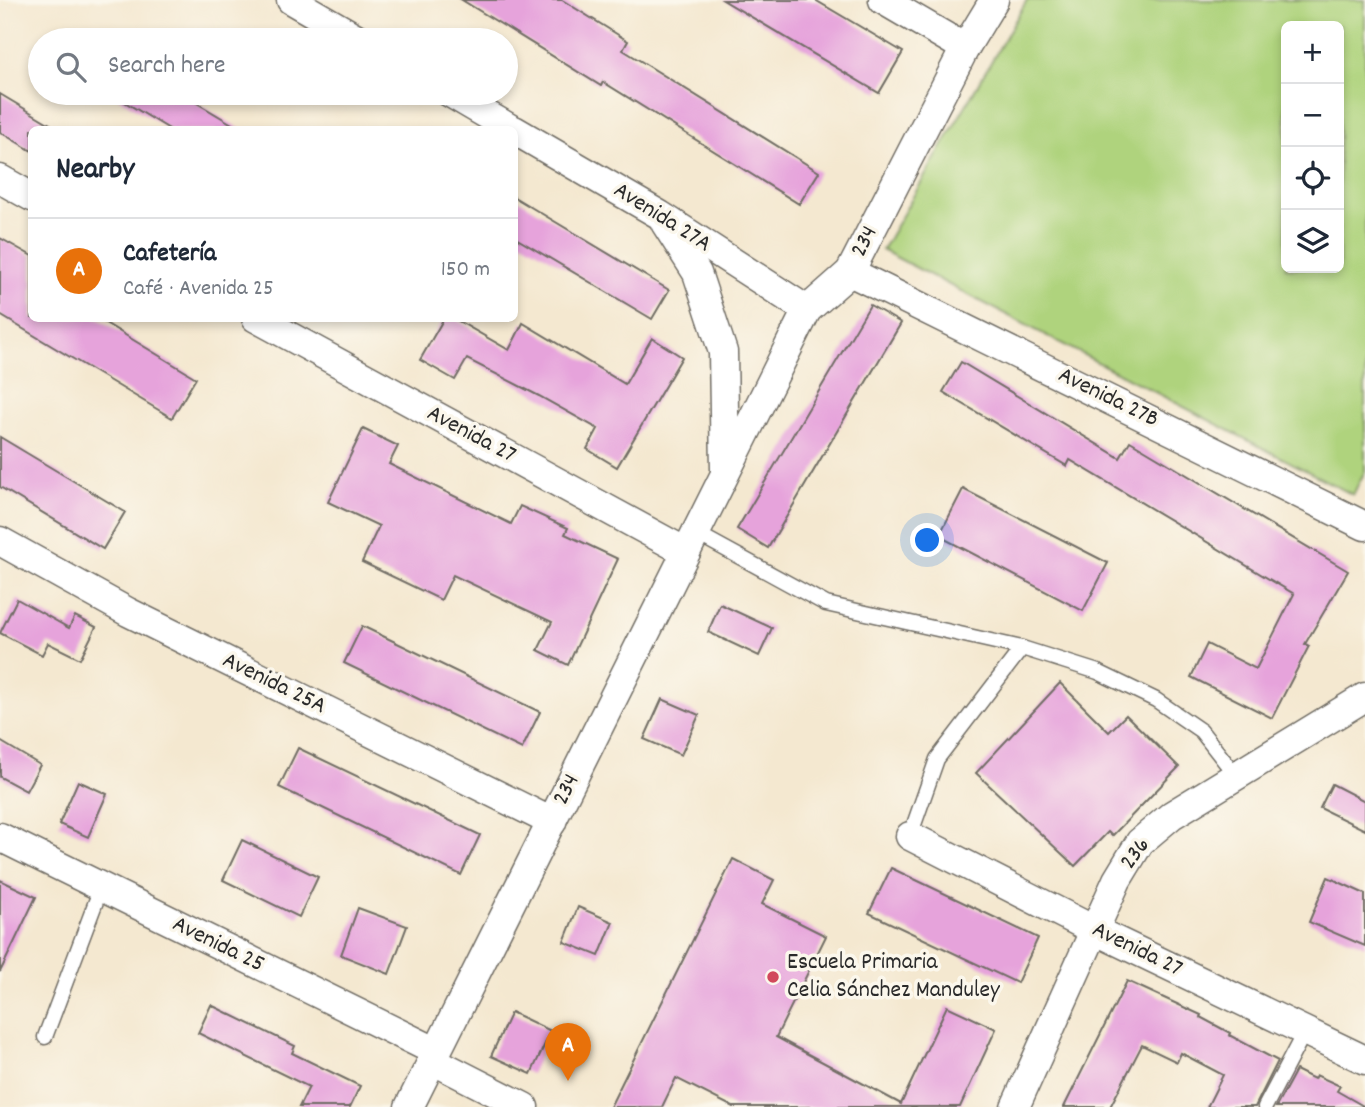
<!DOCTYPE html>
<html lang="en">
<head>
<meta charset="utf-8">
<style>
  :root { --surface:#fff; --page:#f6f6f7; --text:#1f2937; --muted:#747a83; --line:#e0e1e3; --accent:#7c3aed }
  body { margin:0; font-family:Dekko,sans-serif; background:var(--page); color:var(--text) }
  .controls { position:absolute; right:21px; top:21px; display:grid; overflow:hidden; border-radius:10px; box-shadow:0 4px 10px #0003 }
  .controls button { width:63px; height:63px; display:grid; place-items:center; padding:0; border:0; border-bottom:2px solid var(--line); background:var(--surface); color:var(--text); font:35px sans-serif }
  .you { position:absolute; left:928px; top:541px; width:24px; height:24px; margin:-18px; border:5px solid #fff; border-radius:50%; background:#1a73e8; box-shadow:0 0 0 10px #1a73e833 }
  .badge { display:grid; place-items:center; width:46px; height:46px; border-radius:50%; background:var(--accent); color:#fff; font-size:23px; font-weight:700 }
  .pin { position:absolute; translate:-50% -58px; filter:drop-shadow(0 2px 4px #0008) }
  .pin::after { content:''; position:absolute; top:37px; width:24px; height:21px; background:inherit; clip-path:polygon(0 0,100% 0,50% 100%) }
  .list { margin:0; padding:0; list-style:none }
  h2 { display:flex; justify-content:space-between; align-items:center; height:91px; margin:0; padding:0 28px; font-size:30px }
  h2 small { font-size:23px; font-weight:400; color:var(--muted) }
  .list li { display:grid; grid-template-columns:46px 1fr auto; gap:21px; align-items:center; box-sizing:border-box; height:105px; padding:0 28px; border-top:2px solid var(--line) }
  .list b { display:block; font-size:26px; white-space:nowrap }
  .list p { margin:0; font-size:23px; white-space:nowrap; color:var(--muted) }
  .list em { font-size:23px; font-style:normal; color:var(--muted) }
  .icon { flex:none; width:38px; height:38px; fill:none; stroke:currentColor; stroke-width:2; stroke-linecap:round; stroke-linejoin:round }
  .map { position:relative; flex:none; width:1365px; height:1107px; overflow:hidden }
  .search { position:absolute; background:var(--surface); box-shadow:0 4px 10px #0003; left:28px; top:28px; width:490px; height:77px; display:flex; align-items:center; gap:18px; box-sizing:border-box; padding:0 24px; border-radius:38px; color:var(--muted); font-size:26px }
  .panel { position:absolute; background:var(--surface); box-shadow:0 4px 10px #0003; left:28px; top:126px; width:490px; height:196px; border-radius:10px }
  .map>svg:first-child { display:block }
</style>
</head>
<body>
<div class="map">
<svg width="1365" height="1107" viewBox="0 0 1365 1107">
  <rect width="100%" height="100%" fill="#fbf7ec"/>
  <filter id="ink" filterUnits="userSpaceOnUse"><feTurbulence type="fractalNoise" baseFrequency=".0143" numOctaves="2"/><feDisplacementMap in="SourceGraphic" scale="14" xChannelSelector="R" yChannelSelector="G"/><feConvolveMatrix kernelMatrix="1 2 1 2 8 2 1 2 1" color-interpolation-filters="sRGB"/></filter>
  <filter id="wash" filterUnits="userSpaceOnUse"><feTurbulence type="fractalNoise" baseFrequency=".00686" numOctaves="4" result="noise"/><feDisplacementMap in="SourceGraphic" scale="28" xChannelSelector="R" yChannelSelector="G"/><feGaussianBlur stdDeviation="1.57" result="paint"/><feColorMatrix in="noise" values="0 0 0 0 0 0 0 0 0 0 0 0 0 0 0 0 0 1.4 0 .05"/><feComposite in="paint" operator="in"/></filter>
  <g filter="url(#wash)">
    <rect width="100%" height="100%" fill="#f4e8d0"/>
    <!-- green -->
    <path fill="#afd37d" stroke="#6d7f54" stroke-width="2" fill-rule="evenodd" d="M1027,0H1365V471L1353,495L882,250ZM1286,26H1339V268H1286Z"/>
    <g id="blocks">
      <!-- building -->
      <g fill="#e6a3db">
        <path d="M462,0H562L628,41L623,50L819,172L799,204L603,82L601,86Z"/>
        <path d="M723,0H815L903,52L879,93Z"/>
        <path d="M110,93H180L242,130H171Z"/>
        <path d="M0,94L60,130H32V151L0,132Z"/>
        <path d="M514,197L669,290L652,319L514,237Z"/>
        <path d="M0,238L32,256V318H97L196,378L172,418L0,315Z"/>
        <path d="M870,305L901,323L768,548L737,529Z"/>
        <path d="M444,318H453L509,350L523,323L625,384L652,338L682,357L617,467L587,449L598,429L539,396L467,359L455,380L420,360Z"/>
        <path d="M961,362L1120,458L1130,441L1348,571L1305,644L1309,646L1272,718L1191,677L1207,644L1256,669L1294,594L1070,460L1067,466L943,392Z"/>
        <path d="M363,429L398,446L389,464L511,524L520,506L568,528L565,534L618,559L568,665L538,650L552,622L453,575L441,600L362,562L379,526L328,502Z"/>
        <path d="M0,437L125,512L103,549L0,487Z"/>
        <path d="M963,489L1108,563L1083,611L939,536Z"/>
        <path d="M17,599L69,628L75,616L96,627L80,659L48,643L42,655L0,633Z"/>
        <path d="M720,604L772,628L759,656L708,632Z"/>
        <path d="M362,626L540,712L522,749L344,663Z"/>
        <path d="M1060,683L1109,732L1126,715L1179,767L1112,836L1108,832L1075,866L976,773Z"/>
        <path d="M662,699L699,715L681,755L644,739Z"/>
        <path d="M0,741L40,765L26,791L0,777Z"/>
        <path d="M298,748L480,835L461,875L279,787Z"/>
        <path d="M78,781L107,794L88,837L59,824Z"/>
        <path d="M1332,784L1365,801V830L1320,808Z"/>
        <path d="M242,840L318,877L299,917L223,880Z"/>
        <path d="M733,859L774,880L762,904L826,936L776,1037L901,1104L947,1006L996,1029L960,1107H733L676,1078L662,1107H610Z"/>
        <path d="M891,868L1038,938L1017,983L869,913Z"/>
        <path d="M1328,877L1365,894V946L1309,922Z"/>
        <path d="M0,880L36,897L0,972Z"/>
        <path d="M578,907L613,922L599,956L564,942Z"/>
        <path d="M358,908L407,926L389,974L341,955Z"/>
        <path d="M1127,981L1201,1015L1200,1017L1230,1033L1229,1035L1278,1061L1255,1107H1207L1223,1075L1181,1053L1177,1062L1142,1045L1110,1107H1064Z"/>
        <path d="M211,1005L295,1046L292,1053L360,1086L350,1107H299L309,1087L198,1033Z"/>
        <path d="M511,1012L551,1031L531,1074L491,1056Z"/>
        <path d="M1296,1070L1314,1079L1316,1075L1340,1086L1337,1091L1365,1107H1276Z"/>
      </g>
    </g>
  </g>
  <g filter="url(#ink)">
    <use href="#blocks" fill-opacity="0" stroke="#716d65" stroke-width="2"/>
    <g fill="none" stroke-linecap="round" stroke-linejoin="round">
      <defs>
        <g id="service">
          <path d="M696,533L826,604L1022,648L1098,672L1156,700L1201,731L1237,777"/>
          <path d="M910,836L937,759L1022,648"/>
          <path d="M45,1037L101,888"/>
          <path d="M1265,1107L1305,1031"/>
        </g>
        <g id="minor">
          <path d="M291,0L360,40"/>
          <path d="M883,0L965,48"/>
          <path d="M450,93L513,130"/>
          <path d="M514,130L660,215L807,310"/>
          <path d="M0,179L32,197"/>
          <path d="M665,223L697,273L723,352L725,470"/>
          <path d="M850,272L1365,526"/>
          <path d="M256,318L686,552"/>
          <path d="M0,541L128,612L552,822"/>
          <path d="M910,836L1096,931L1365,1060"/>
          <path d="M0,837L437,1052"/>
          <path d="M432,1060L524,1107"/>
          <path d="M409,1107L807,310L850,272L965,48L994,0"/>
          <path d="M1015,1107L1117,880L1140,842L1172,815L1365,697"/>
        </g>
      </defs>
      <!-- service casing -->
      <use href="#service" stroke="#716d65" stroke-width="17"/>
      <!-- minor casing -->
      <use href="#minor" stroke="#716d65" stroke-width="31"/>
      <!-- service -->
      <use href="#service" stroke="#fff" stroke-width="14"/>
      <!-- minor -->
      <use href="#minor" stroke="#fff" stroke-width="28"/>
    </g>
  </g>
  <!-- markers -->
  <circle fill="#d1495b" stroke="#fbf7ec" stroke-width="2.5" cx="773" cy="977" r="7"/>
  <g text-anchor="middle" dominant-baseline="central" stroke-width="7" stroke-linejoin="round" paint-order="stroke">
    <!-- street labels -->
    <g font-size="24" fill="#2b2b2b" stroke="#fbf7ec">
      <text transform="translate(662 218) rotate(32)">Avenida 27A</text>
      <text transform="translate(865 242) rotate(-63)">234</text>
      <text transform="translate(1108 398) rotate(26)">Avenida 27B</text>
      <text transform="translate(471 435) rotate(28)">Avenida 27</text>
      <text transform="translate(274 684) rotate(26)">Avenida 25A</text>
      <text transform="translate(567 790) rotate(-63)">234</text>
      <text transform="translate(1136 854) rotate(-54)">236</text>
      <text transform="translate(218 945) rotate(26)">Avenida 25</text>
      <text transform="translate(1137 950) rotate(26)">Avenida 27</text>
    </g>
    <!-- poi labels -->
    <g font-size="24" fill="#2b2b2b" stroke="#fbf7ec" text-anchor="start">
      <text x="787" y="963">Escuela Primaria<tspan x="787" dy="28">Celia Sánchez Manduley</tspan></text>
    </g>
  </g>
</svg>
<div class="controls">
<button>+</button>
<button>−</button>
<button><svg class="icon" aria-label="locate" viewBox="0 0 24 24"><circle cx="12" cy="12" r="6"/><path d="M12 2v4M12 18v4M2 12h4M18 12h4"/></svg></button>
<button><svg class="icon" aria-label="layers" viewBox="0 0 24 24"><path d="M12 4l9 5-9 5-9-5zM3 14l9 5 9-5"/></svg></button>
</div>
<div class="you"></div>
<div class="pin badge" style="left:568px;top:1081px;background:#e8710a">A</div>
<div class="search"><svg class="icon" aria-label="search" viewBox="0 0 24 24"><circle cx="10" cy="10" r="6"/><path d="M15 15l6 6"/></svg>Search here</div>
<section class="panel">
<h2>Nearby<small></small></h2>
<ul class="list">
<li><span class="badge" style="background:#e8710a">A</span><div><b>Cafetería</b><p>Café · Avenida 25</p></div><em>150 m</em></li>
</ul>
</section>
</div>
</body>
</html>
